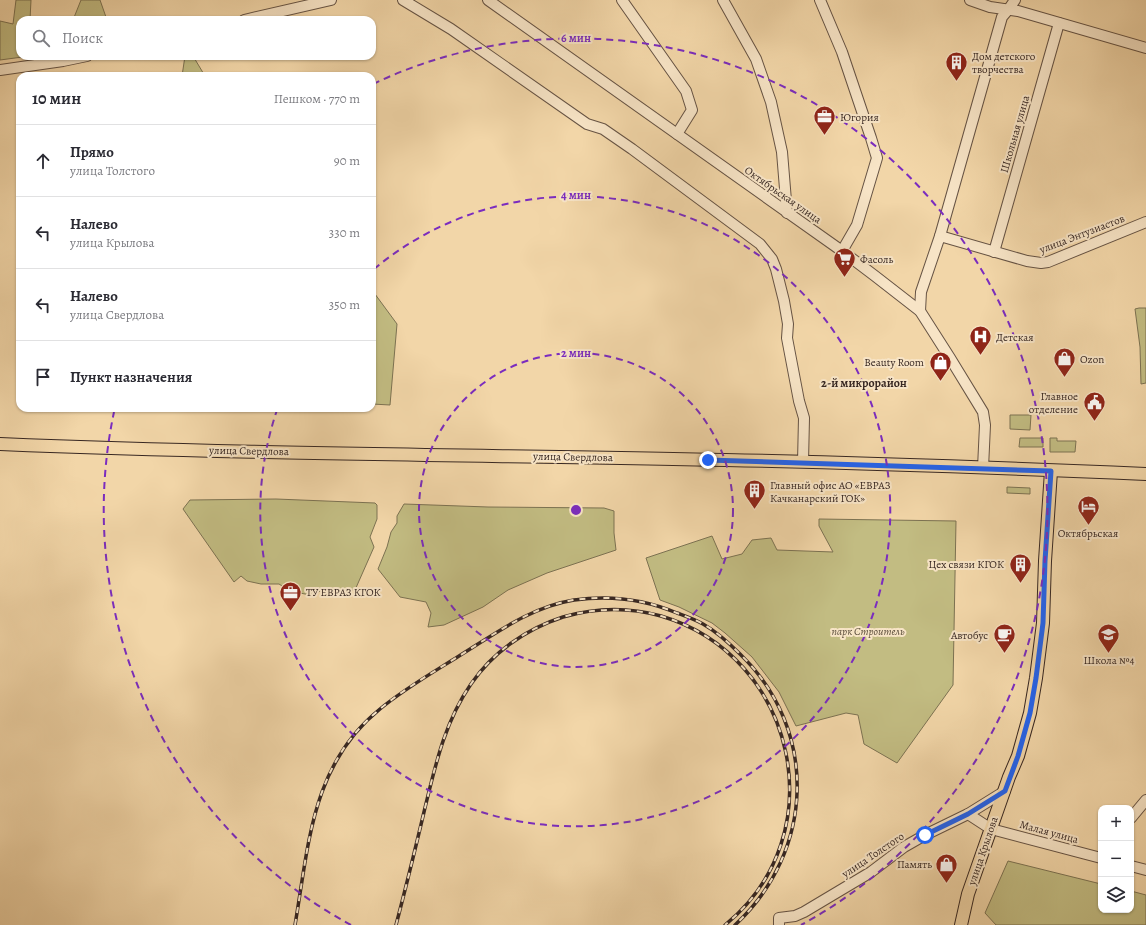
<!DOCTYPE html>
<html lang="ru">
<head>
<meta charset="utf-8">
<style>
  :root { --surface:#fff; --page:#f2f2f3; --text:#2b2b33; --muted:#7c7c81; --line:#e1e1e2 }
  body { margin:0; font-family:Alegreya,serif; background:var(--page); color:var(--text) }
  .controls { position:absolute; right:12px; bottom:12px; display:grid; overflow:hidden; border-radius:8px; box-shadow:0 1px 3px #0004 }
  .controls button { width:36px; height:36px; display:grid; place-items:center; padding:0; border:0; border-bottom:1px solid var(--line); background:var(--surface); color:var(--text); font:20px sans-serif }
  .stop { position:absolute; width:12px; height:12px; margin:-9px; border:3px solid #2563eb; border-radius:50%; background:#fff }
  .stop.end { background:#2563eb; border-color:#fff; box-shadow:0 1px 4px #0008 }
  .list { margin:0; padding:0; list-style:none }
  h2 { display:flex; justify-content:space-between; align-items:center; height:52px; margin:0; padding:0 16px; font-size:17px }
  h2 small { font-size:13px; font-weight:400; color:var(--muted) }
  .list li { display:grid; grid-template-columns:26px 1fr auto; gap:12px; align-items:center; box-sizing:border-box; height:72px; padding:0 16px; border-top:1px solid var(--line) }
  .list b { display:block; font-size:15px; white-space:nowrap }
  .list p { margin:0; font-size:13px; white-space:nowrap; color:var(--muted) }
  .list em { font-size:13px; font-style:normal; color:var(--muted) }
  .icon { flex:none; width:22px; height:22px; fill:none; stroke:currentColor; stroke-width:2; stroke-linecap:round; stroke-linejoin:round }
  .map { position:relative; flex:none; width:1146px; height:925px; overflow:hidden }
  .search { position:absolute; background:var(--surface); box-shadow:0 1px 3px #0004; left:16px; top:16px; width:360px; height:44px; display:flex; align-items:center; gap:10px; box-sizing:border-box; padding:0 14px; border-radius:12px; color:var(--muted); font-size:15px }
  .panel { position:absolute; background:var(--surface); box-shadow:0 1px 3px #0004; left:16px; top:72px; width:360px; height:340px; border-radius:12px }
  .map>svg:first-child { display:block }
</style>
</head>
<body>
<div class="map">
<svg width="1146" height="925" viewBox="0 0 1146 925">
  <rect width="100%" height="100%" fill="#f2d6a8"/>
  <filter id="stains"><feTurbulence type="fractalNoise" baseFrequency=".005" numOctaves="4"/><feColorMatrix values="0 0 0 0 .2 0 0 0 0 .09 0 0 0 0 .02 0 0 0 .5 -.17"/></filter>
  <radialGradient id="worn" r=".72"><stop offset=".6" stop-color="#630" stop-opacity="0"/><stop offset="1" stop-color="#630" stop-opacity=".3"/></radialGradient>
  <!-- green -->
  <g fill="#c2bc82" stroke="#7c7252">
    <path d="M16,0H31L30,20H20V56H30L0,60V21L13,24Z"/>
    <path d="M81,0H100L107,20H73Z"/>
    <path d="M185,56H193L205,76H182Z"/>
    <path d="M372,290L397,324L390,405L372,404Z"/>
    <path d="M1139,308H1146V383L1141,384L1140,347L1135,309Z"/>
    <path d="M1010,415H1031L1030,430L1010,429Z"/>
    <path d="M1020,438H1043V447H1019Z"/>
    <path d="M1050,438H1057V441H1076L1075,452H1050Z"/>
    <path d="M1007,487L1030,488V494L1007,493Z"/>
    <path d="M276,499L375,503L377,505V519L370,537L374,547L355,590L326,589L310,595L290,591L279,584H261L247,581L241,576L234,582L183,509L190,500Z"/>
    <path d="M404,504L488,507L604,508L614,511V533L616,550L547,573L508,590L483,607L444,625L428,627L431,613L426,602L400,597L378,569L387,547L391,532L397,523V516Z"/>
    <path d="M819,519L956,521L953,685L897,763L864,744L858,715L846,713L796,726L779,692L752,657L725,633L712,623L679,607L660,600L646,558L712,536L722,559L742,554L752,540L771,538L777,550L833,552L819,526Z"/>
    <path d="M1008,861L1101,884V910H1131V891L1146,895V925H996L985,913Z"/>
  </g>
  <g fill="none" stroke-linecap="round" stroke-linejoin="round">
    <defs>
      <g id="minor">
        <path d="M403,0L451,29L587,124L603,129L632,149L760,244L772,259L776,269L784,301L788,324L787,338L799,401L804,418L803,462"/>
        <path d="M488,0L842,251L875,276L920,311L950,358L983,412L985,425L983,468"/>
        <path d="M622,0L686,91L692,110L677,134"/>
        <path d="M723,0L756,59L771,102L782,152L787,213"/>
        <path d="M820,0L842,52L871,138L877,158L857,225L842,251"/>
        <path d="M970,0L990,7L1018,11L1146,48"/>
        <path d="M244,20L331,0"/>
        <path d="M0,70L63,61L87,56"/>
        <path d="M940,236L1002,17L1008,10L1015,0"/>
        <path d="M994,252L1059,23"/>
        <path d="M920,311L921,292L940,236L1027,261L1041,263L1048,262L1146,222"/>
        <path d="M968,814L991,829L1101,858"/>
        <path d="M1131,818L1146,800"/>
        <path d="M1131,866L1146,870"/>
        <path d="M779,925V918L795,916L804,912L871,872L904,847L925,835L968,814L1005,791"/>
      </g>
      <g id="major">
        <path d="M0,444C242,454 484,455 726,460C866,463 1006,468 1146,474"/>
        <path d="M961,925L968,894L1009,777L1018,756L1030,713L1036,678L1043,623L1045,561L1051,471"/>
      </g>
    </defs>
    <!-- minor casing -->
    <use href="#minor" stroke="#665344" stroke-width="12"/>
    <!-- major casing -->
    <use href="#major" stroke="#372722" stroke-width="14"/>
    <!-- minor -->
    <use href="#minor" stroke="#f7e4c6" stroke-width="10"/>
    <!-- major -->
    <use href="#major" stroke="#f2d6a8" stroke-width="12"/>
    <defs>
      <g id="rail">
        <path d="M295,925C309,844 311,765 380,709C404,689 432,673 459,656C495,634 530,607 574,600C609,595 644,599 677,613C685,616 694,619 703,624C717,632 729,643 740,654C819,730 815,851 735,925"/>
        <path d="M396,925C406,887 415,850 424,812C435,767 444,723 471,684C493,652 526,629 563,617C594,608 629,607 661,616C797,656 836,835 725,925"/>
      </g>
    </defs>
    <!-- rail casing -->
    <use href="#rail" stroke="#372722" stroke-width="3.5"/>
    <!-- rail -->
    <use href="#rail" stroke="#f7e4c6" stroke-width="2" stroke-dasharray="6" stroke-linecap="butt"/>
  </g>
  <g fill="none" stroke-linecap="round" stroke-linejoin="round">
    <!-- route -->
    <path stroke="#2563eb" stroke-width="5" d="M708,460L1051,471L1045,561L1043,623L1036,678L1030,713L1018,756L1005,791L968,814L925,835"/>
  </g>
  <!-- distance rings -->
  <g fill="none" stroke="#7b2cbf" stroke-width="2" stroke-dasharray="7 5">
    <circle cx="576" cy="510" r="157"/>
    <path d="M374 269A315 315 0 1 1 277 410"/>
    <path d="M351 925A472 472 0 0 1 114 412M373 84A472 472 0 0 1 801 925"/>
  </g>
  <!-- icons -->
  <defs>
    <symbol id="building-pin" viewBox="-11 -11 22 30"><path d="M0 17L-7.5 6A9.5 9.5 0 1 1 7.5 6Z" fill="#8f2418" stroke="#f7e4c6"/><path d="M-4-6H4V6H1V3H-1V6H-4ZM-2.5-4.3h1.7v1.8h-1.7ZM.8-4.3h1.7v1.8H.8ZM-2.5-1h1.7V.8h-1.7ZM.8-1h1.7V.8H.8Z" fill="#fff"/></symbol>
    <symbol id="office-pin" viewBox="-11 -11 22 30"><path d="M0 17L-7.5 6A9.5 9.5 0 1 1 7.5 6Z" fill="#8f2418" stroke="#f7e4c6"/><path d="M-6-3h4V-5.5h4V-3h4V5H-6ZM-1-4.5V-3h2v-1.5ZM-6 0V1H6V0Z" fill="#fff"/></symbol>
    <symbol id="supermarket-pin" viewBox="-11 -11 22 30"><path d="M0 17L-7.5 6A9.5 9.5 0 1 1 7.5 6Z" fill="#8f2418" stroke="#f7e4c6"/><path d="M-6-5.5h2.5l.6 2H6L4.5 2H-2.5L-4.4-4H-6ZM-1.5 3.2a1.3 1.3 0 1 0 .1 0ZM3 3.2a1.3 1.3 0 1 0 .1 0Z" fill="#fff"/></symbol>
    <symbol id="hospital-pin" viewBox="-11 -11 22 30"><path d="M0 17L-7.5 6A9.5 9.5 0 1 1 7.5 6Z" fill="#8f2418" stroke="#f7e4c6"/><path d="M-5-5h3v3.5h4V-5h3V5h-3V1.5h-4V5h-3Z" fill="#fff"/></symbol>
    <symbol id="shop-pin" viewBox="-11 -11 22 30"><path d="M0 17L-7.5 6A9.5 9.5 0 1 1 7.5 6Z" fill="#8f2418" stroke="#f7e4c6"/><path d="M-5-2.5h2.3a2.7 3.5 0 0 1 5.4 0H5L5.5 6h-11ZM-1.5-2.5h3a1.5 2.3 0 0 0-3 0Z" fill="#fff"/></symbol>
    <symbol id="civic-pin" viewBox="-11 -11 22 30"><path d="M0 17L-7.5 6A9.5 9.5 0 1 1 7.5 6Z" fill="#8f2418" stroke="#f7e4c6"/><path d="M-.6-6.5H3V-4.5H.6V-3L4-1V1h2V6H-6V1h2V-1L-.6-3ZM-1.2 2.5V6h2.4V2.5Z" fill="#fff"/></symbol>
    <symbol id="hotel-pin" viewBox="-11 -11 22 30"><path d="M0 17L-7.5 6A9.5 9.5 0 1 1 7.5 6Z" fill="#8f2418" stroke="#f7e4c6"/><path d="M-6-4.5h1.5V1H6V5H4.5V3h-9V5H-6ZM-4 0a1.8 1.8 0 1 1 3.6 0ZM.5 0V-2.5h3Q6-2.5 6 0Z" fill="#fff"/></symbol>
    <symbol id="school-pin" viewBox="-11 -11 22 30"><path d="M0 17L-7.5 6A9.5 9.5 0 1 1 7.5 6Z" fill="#8f2418" stroke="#f7e4c6"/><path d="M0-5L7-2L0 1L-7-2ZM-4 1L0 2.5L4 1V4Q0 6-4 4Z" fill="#fff"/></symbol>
    <symbol id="cafe-pin" viewBox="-11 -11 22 30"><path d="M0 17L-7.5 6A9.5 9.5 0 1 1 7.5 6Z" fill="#8f2418" stroke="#f7e4c6"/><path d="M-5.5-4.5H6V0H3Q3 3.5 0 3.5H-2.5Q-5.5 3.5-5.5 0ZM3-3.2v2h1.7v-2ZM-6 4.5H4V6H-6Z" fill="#fff"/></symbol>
  </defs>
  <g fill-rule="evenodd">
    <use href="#building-pin" x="944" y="50" width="25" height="34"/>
    <use href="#office-pin" x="812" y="104" width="25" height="34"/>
    <use href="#supermarket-pin" x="832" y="246" width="25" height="34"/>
    <use href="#hospital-pin" x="968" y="324" width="25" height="34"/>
    <use href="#shop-pin" x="1052" y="346" width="25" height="34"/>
    <use href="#shop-pin" x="928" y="350" width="25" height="34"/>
    <use href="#civic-pin" x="1082" y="390" width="25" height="34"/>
    <use href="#building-pin" x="742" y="478" width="25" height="34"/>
    <use href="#hotel-pin" x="1076" y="494" width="25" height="34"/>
    <use href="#building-pin" x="1008" y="552" width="25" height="34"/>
    <use href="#office-pin" x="278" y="580" width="25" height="34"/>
    <use href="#school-pin" x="1096" y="622" width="25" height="34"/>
    <use href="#cafe-pin" x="992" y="622" width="25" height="34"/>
    <use href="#shop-pin" x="934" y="852" width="25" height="34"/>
  </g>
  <g text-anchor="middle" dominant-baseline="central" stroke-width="4" stroke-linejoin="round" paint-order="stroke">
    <!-- poi labels -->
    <g font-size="11" fill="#372722" stroke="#f7e4c6" text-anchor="start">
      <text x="972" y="56">Дом детского<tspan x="972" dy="13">творчества</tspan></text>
      <text x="840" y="117">Югория</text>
      <text x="860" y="259">Фасоль</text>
      <text x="996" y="337">Детская</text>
      <text x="1080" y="359">Ozon</text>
      <text x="924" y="362" text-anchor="end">Beauty Room</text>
      <text x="1078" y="396" text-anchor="end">Главное<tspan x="1078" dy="13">отделение</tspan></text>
      <text x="770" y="485">Главный офис АО «ЕВРАЗ<tspan x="770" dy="13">Качканарский ГОК»</tspan></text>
      <text x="1088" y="533" text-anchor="middle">Октябрьская</text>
      <text x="1004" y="564" text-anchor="end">Цех связи КГОК</text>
      <text x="306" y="592">ТУ ЕВРАЗ КГОК</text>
      <text x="988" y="635" text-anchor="end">Автобус</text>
      <text x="1109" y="660" text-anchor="middle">Школа №4</text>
      <text x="932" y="864" text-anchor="end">Память</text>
    </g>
    <!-- street labels -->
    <g font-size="11" fill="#372722" stroke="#f7e4c6">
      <text transform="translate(1015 134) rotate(-74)">Школьная улица</text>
      <text transform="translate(783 195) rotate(35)">Октябрьская улица</text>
      <text transform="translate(1082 234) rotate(-21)">улица Энтузиастов</text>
      <text transform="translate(249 451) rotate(1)">улица Свердлова</text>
      <text transform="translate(573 457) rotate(1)">улица Свердлова</text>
      <text transform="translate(1049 832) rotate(15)">Малая улица</text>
      <text transform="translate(983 851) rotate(-71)">улица Крылова</text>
      <text transform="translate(873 855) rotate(-34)">улица Толстого</text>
    </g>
    <!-- park labels -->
    <g font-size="11" font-style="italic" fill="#5a4c3a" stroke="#f7e4c6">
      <text x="868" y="631">парк Строитель</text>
    </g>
    <!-- neighbourhood labels -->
    <g font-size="12" font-weight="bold" fill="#372722" stroke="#f7e4c6">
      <text x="864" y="383">2-й микрорайон</text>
    </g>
  </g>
  <circle cx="576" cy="510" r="6" fill="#7b2cbf" stroke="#f7e4c6" stroke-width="2"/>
  <g font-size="12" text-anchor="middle" font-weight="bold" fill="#7b2cbf" stroke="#f7e4c6" stroke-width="4" stroke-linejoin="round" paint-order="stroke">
    <text x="576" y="42">6 мин</text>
    <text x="576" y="199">4 мин</text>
    <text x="576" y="357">2 мин</text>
  </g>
  <rect width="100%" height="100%" filter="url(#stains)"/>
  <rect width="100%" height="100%" fill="url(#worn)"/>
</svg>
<div class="controls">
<button>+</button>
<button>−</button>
<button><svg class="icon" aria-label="layers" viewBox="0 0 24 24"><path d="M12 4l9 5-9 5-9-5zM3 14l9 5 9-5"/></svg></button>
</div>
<div class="stop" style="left:925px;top:835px"></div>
<div class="stop end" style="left:708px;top:460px"></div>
<div class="search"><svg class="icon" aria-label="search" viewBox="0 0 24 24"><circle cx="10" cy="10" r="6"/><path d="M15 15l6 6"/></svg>Поиск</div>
<section class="panel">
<h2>10 мин<small>Пешком · 770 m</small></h2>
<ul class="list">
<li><svg class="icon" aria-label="ahead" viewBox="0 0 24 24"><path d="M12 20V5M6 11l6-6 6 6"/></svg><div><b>Прямо</b><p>улица Толстого</p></div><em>90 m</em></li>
<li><svg class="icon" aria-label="left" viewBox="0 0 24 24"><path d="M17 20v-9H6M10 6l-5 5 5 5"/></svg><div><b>Налево</b><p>улица Крылова</p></div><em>330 m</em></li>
<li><svg class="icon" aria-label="left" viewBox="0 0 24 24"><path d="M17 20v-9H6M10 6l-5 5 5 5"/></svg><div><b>Налево</b><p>улица Свердлова</p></div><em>350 m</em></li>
<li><svg class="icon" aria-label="arrive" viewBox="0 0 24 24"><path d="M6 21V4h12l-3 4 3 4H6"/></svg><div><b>Пункт назначения</b></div></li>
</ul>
</section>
</div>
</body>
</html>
